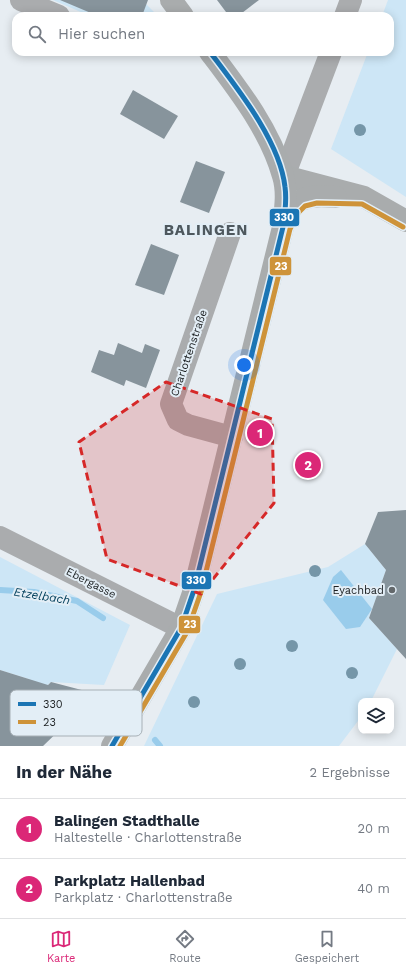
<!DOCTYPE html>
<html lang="de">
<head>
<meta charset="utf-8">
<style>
  :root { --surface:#fff; --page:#f6f6f7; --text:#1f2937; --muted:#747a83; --line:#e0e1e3; --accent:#db2777 }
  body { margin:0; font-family:"Work Sans",sans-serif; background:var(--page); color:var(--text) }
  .controls { position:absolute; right:12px; bottom:12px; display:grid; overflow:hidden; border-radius:8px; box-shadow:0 2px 10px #0003 }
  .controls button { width:36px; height:36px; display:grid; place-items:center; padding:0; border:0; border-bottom:1px solid var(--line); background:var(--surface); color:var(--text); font:20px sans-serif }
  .you { position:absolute; left:244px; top:365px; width:14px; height:14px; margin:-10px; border:3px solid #fff; border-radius:50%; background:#1a73e8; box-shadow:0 0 0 6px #1a73e833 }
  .badge { display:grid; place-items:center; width:26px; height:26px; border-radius:50%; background:var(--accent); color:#fff; font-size:13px; font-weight:700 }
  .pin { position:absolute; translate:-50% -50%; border:2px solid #fff; box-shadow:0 1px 4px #0006 }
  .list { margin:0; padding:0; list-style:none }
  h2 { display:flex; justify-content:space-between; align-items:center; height:52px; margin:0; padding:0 16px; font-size:17px }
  h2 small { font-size:13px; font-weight:400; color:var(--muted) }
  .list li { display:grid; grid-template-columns:26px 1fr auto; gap:12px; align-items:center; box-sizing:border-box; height:60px; padding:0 16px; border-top:1px solid var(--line) }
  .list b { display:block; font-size:15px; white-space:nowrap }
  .list p { margin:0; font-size:13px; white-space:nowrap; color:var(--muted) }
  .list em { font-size:13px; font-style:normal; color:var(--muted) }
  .icon { flex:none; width:22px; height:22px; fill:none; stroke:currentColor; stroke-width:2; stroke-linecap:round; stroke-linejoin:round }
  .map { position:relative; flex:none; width:406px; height:746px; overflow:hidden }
  .search { position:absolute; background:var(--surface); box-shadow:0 2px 10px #0003; left:12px; right:12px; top:12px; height:44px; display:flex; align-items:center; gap:10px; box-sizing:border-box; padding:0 14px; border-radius:12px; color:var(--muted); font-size:15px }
  .sheet { height:172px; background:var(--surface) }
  nav { display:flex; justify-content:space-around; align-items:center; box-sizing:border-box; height:56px; border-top:1px solid var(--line); background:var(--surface); font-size:11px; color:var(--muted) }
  nav a { display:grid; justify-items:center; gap:2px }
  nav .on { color:var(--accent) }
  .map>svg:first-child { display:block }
</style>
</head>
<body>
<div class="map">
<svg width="406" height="746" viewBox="0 0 406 746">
  <rect width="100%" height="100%" fill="#e7edf2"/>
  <!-- green -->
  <g fill="#cde6f6">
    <path d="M53,0H142L158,16H90Z"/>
    <path d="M388,0H406V197L331,149L368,52H390V16H382Z"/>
    <path d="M365,544L386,570L369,618L397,649L371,701H361V717L339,746H144L217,594L328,567Z"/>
    <path d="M0,557L130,625L104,685L51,682L35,696L29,679L0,670Z"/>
  </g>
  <!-- water -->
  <path fill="#99cceb" d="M341,570L372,609L360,627L346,629L323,600L333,577Z"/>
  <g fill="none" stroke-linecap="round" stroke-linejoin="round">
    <!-- stream -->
    <g stroke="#99cceb" stroke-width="6">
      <path d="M0,590L34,592L77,601L103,618"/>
      <path d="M155,740L160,746"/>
    </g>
  </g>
  <!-- building -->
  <g fill="#87949c">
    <path d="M60,0H148L142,16H98Z"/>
    <path d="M217,0H259L238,16H229Z"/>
    <path d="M133,90L178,116L164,139L120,114Z"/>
    <path d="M196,161L225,172L209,213L180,202Z"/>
    <path d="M151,244L179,255L164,295L135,285Z"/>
    <path d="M118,343L142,353L145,344L160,350L146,388L126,380L124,386L91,372L99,350L114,355Z"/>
    <path d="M406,510V659L369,618L386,570L365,544L378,512Z"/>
    <path d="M0,670L48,685L51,682L97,694L43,746H0Z"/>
  </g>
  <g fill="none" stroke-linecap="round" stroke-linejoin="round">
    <!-- street -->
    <g stroke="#aaacae" stroke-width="22">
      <path d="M21,0L59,16"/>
      <path d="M345,16L351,0"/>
      <path d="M284,176L331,52"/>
      <path d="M230,233L171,404L178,420L188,425L232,437"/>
      <path d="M0,537L181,628"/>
    </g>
    <!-- secondary -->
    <g stroke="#a9acad" stroke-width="22">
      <path d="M171,0L183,16"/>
      <path d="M284,176L364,197L406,221"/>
      <path d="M284,224C287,219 289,211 293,207C303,194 322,196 336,197"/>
      <path d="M112,746L181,628L194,590L283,227C285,210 288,192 283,176C270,130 238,89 210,52"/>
    </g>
    <defs>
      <path id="bus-1" d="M112,746L181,628L194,590L283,227C285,214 287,201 285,187C280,141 237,88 210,52"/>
      <path id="bus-2" d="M120,746L187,632L201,592L290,229L299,212L305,206L317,203L362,204L403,227"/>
    </defs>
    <!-- bus-1 casing -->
    <use href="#bus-1" stroke="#e3eef6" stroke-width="8"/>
    <!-- bus-2 casing -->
    <use href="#bus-2" stroke="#e3eef6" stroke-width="8"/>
    <!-- bus-1 -->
    <use href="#bus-1" stroke="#1b75b4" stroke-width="5"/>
    <!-- bus-2 -->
    <use href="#bus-2" stroke="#ce9339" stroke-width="5"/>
  </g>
  <!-- trees -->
  <g fill="#7596a8">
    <circle cx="360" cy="130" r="6"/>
    <circle cx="315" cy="571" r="6"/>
    <circle cx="292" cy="646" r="6"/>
    <circle cx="240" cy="664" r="6"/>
    <circle cx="352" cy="673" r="6"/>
    <circle cx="194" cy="702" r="6"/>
  </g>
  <!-- marked area -->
  <path fill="#d62828" fill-opacity="0.2" stroke="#d62828" stroke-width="3" stroke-dasharray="8 5" stroke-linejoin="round" d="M166,382L272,419L274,503L201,594L107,559L79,442Z"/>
  <!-- markers -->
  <circle fill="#63686b" stroke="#e3eef6" stroke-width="1.5" cx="392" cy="590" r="4"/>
  <g text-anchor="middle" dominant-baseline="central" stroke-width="4" stroke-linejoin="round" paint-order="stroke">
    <!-- street labels -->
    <g font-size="11" fill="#1c2022" stroke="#e3eef6">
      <text transform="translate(189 353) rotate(-71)">Charlottenstraße</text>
      <text transform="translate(91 583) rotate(27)">Ebergasse</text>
    </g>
    <!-- poi labels -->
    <g font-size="11" fill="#1c2022" stroke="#e3eef6" text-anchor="end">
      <text x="384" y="590">Eyachbad</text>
    </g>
    <!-- water labels -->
    <g font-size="12" font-style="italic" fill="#023f5b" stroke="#e3eef6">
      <text transform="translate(42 596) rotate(9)">Etzelbach</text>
    </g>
    <!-- district labels -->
    <g font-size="15" font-weight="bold" letter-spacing="1" fill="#4e585e" stroke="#e3eef6">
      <text x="206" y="230">BALINGEN</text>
    </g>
  </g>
  <!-- legend -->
  <rect x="10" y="690" width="132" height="46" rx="6" fill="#e3eef6" stroke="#a7b0b6" stroke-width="1"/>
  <rect x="18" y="702" width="18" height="4" fill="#1b75b4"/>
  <rect x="18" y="720" width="18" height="4" fill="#ce9339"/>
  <g font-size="11" fill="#1c2022">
    <text x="43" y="708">330</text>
    <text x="43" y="726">23</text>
  </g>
  <g stroke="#e3eef6" stroke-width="1.5">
    <rect x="269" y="208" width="31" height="19" rx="4" fill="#1b75b4"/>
    <rect x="269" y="256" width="23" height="20" rx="4" fill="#ce9339"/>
    <rect x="181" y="571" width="31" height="19" rx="4" fill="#1b75b4"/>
    <rect x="178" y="615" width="23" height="19" rx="4" fill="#ce9339"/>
  </g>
  <g font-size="11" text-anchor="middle" font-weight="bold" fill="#fff">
    <text x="284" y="221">330</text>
    <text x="281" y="270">23</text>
    <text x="196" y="584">330</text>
    <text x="190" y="628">23</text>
  </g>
</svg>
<div class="controls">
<button><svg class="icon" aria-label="layers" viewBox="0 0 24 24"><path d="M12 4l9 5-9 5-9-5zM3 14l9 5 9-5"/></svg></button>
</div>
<div class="you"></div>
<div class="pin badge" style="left:260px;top:433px">1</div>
<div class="pin badge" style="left:308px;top:465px">2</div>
<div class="search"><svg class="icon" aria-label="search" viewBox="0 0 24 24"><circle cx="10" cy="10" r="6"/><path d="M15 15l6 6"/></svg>Hier suchen</div>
</div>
<section class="sheet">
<h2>In der Nähe<small>2 Ergebnisse</small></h2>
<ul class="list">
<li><span class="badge">1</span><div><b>Balingen Stadthalle</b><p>Haltestelle · Charlottenstraße</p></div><em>20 m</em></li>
<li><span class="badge">2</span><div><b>Parkplatz Hallenbad</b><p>Parkplatz · Charlottenstraße</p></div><em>40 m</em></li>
</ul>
</section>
<nav>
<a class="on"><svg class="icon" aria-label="map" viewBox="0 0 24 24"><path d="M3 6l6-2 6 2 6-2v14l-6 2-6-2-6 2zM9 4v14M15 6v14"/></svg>Karte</a>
<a><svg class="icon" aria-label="directions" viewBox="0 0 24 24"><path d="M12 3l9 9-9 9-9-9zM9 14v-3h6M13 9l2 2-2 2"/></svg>Route</a>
<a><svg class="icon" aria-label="saved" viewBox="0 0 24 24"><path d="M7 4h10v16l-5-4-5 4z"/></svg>Gespeichert</a>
</nav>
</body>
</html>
